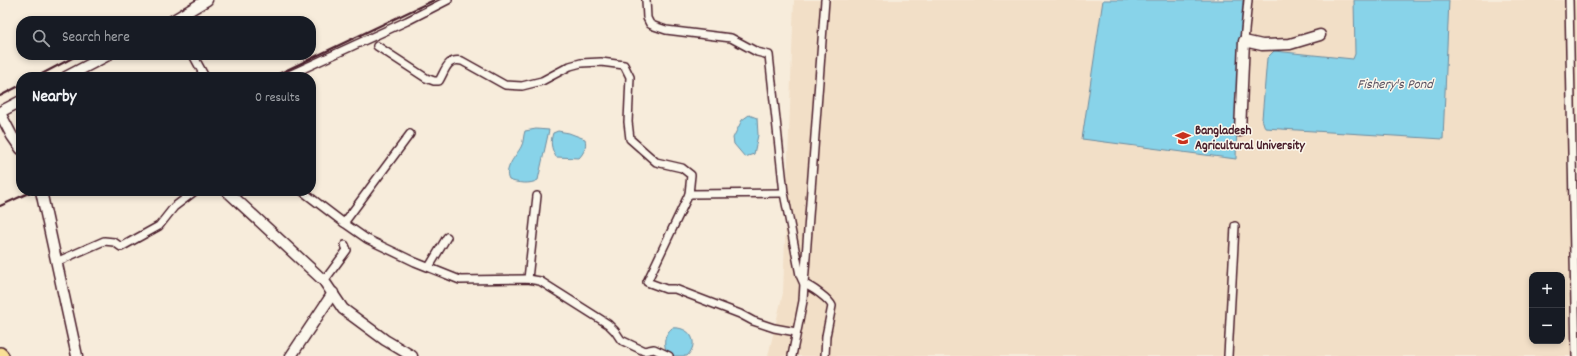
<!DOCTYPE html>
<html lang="en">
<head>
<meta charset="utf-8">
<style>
  :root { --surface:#171b24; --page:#20242c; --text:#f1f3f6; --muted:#9ea1a6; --line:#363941 }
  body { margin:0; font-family:Dekko,sans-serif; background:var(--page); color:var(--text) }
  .controls { position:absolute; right:12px; bottom:12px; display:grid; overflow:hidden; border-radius:8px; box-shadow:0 2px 6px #0003 }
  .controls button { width:36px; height:36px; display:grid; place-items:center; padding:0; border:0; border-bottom:1px solid var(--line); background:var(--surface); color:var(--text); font:20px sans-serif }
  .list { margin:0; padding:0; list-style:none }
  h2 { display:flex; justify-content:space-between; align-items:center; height:52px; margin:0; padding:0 16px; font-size:17px }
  h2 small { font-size:13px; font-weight:400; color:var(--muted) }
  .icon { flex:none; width:22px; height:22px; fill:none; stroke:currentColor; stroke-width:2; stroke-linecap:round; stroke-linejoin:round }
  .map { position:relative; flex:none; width:1577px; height:356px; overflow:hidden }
  .search { position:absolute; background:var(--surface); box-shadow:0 2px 6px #0003; left:16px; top:16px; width:300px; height:44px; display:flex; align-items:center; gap:10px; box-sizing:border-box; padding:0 14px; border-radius:16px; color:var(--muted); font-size:15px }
  .panel { position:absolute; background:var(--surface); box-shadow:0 2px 6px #0003; left:16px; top:72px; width:300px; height:124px; border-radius:16px }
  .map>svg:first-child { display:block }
</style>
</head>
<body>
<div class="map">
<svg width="1577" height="356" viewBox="0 0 1577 356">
  <rect width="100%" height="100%" fill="#f7ecdb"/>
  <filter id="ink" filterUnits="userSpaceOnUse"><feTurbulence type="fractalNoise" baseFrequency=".025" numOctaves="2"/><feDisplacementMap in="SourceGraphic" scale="8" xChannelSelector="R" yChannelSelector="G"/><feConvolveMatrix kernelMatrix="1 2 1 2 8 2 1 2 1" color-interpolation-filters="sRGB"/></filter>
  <g filter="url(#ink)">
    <!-- built -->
    <path fill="#f2dfc7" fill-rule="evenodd" d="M794,0H1577V356H768L783,293ZM1532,275H1562V341H1532Z"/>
    <!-- water -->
    <g fill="#88d3e9" stroke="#6f8b9d">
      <path d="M1103,0H1243L1239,55L1236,159L1082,139Z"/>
      <path d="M1354,0H1449L1443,139L1265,128L1262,119L1267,58L1274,51L1353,59L1355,54Z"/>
      <path d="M749,115L757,118L758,135L754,154L745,157L734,144L733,138L742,120Z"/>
      <path d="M536,129L549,130L538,180C530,185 517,183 509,180C503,169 516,156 521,147C524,142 523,136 525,131Z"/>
      <path d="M558,131L569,133L585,139C587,146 584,153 579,158L556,157C551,148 550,142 553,133Z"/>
      <path d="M672,328C689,326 701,342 687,356H673L666,350C663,342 665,334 672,328Z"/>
    </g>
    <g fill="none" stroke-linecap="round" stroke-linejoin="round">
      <defs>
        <g id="street">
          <path d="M646,0L647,18L650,24L654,26L666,30L731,38L757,52L769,55L784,193L800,275L804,284L803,301L792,356"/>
          <path d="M1569,0L1576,356"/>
          <path d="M1244,41L1248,0"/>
          <path d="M377,46L426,78L434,81H439C446,69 447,58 462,61L505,85L522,86L542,81L570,66L581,63L601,62L624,65L630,77L628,122L630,139L656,162L682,168L691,175L689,194L784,193"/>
          <path d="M193,55L205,77"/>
          <path d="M285,77L407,21L448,0"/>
          <path d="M302,191L344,223L367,239L415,262L460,280L528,279L540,281L608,324L615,331L621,340L644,351L654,349L669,356"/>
          <path d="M689,194L647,282L666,289H675L740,314L753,321L774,328L796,332"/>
          <path d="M344,223L410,134"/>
          <path d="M56,262L104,241L114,242L121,247L159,226L174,207L195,191"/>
          <path d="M429,267L447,237"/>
          <path d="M528,279L537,196"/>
          <path d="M324,281L347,250L345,245"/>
          <path d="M825,356L826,336L832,306C829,299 812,287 804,284L825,0"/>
          <path d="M1228,356L1235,226"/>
        </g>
        <g id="secondary">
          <path d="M172,21L207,0"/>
          <path d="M66,77L108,55"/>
          <path d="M0,112L21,101"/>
          <path d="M0,113L12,136L21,149"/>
          <path d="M1240,131L1244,41L1262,45L1290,44L1320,35"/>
          <path d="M41,191L77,356"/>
          <path d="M227,191L324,281L343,309L385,340L412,356"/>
          <path d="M291,356L333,293"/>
        </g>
        <path id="highway" d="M0,354L2,356"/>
      </defs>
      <!-- street casing -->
      <use href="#street" stroke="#4a1f2b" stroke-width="10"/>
      <!-- secondary casing -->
      <use href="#secondary" stroke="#4a1f2b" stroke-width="13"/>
      <!-- highway casing -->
      <use href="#highway" stroke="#4a1f2b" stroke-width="16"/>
      <!-- street -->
      <use href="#street" stroke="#fbf7ec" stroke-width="7"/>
      <!-- secondary -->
      <use href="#secondary" stroke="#fbf7ec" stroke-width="10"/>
      <!-- highway -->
      <use href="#highway" stroke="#f9e096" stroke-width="13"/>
      <!-- rail -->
      <g stroke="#4a1f2b" stroke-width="2">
        <path d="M145,21L150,19"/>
        <path d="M36,77L78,55"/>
        <path d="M272,77L434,0"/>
        <path d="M0,96L21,85"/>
        <path d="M0,206L33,191"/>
      </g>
    </g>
  </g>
  <!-- icons -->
  <defs>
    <symbol id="university-bare" viewBox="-9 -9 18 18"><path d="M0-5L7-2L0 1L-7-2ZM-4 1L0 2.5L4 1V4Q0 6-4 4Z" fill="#c8321e" stroke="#fbf7ec" stroke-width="2.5" paint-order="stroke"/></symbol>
  </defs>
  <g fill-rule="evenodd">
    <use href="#university-bare" x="1172" y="127" width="22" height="22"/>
  </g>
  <g text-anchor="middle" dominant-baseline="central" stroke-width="3" stroke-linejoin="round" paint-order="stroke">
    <!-- poi labels -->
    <g font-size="13" font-weight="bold" fill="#4a1f2b" stroke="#fbf7ec" text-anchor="start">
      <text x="1195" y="131">Bangladesh<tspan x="1195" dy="15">Agricultural University</tspan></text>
    </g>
    <!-- water labels -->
    <g font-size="14" font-style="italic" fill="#5d5564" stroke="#fbf7ec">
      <text x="1395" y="85">Fishery's Pond</text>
    </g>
  </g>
</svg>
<div class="controls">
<button>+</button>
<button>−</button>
</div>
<div class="search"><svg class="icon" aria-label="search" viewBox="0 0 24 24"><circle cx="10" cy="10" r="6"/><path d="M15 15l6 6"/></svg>Search here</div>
<section class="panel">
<h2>Nearby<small>0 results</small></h2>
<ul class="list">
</ul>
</section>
</div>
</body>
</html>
